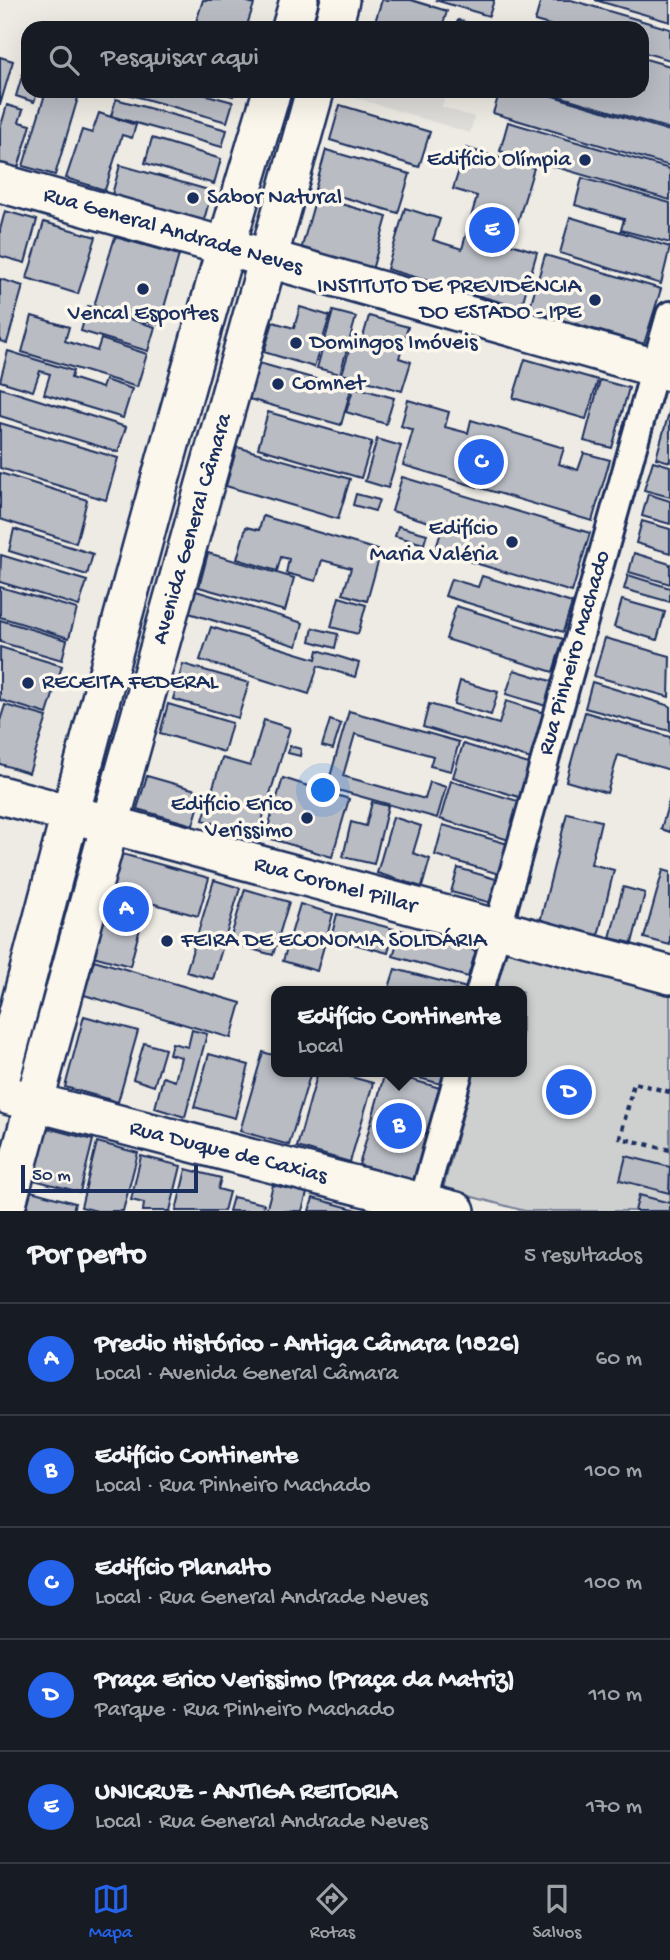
<!DOCTYPE html>
<html lang="pt">
<head>
<meta charset="utf-8">
<style>
  :root { --surface:#171b24; --page:#20242c; --text:#f1f3f6; --muted:#9ea1a6; --line:#363941; --accent:#2563eb }
  body { margin:0; font-family:"Gochi Hand",sans-serif; background:var(--page); color:var(--text) }
  .scale { position:absolute; left:21px; bottom:18px; width:177px; box-sizing:border-box; padding-left:7px; border:4px solid #1b2f5e; border-top:0; font-size:19px; line-height:24px; white-space:nowrap; color:#1b2f5e; -webkit-text-stroke:5px #fbf7ec; paint-order:stroke }
  .you { position:absolute; left:324px; top:791px; width:24px; height:24px; margin:-18px; border:5px solid #fff; border-radius:50%; background:#1a73e8; box-shadow:0 0 0 10px #1a73e833 }
  .badge { display:grid; place-items:center; width:46px; height:46px; border-radius:50%; background:var(--accent); color:#fff; font-size:23px; font-weight:700 }
  .pin { position:absolute; translate:-50% -50%; border:4px solid #fff; box-shadow:0 2px 7px #0006 }
  .popup { position:absolute; left:271px; top:986px; width:256px; height:91px; box-sizing:border-box; display:grid; place-content:center; border-radius:14px; background:var(--surface); filter:drop-shadow(0 2px 5px #0005); font-size:23px; white-space:nowrap; color:var(--muted) }
  .popup b { font-size:26px; color:var(--text) }
  .popup::after { content:''; position:absolute; left:50%; top:100%; margin-left:-14px; border:14px solid transparent; border-top-color:var(--surface) }
  .list { margin:0; padding:0; list-style:none }
  h2 { display:flex; justify-content:space-between; align-items:center; height:91px; margin:0; padding:0 28px; font-size:30px }
  h2 small { font-size:23px; font-weight:400; color:var(--muted) }
  .list li { display:grid; grid-template-columns:46px 1fr auto; gap:21px; align-items:center; box-sizing:border-box; height:112px; padding:0 28px; border-top:2px solid var(--line) }
  .list b { display:block; font-size:26px; white-space:nowrap }
  .list p { margin:0; font-size:23px; white-space:nowrap; color:var(--muted) }
  .list em { font-size:23px; font-style:normal; color:var(--muted) }
  .icon { flex:none; width:38px; height:38px; fill:none; stroke:currentColor; stroke-width:2; stroke-linecap:round; stroke-linejoin:round }
  .map { position:relative; flex:none; width:670px; height:1211px; overflow:hidden }
  .search { position:absolute; background:var(--surface); box-shadow:0 7px 28px #0002; left:21px; right:21px; top:21px; height:77px; display:flex; align-items:center; gap:18px; box-sizing:border-box; padding:0 24px; border-radius:21px; color:var(--muted); font-size:26px }
  .sheet { height:651px; background:var(--surface) }
  nav { display:flex; justify-content:space-around; align-items:center; box-sizing:border-box; height:98px; border-top:2px solid var(--line); background:var(--surface); font-size:19px; color:var(--muted) }
  nav a { display:grid; justify-items:center; gap:4px }
  nav .on { color:var(--accent) }
  .map>svg:first-child { display:block }
</style>
</head>
<body>
<div class="map">
<svg width="670" height="1211" viewBox="0 0 670 1211">
  <rect width="100%" height="100%" fill="#eeebe4"/>
  <filter id="ink" filterUnits="userSpaceOnUse"><feTurbulence type="fractalNoise" baseFrequency=".0143" numOctaves="2"/><feDisplacementMap in="SourceGraphic" scale="14" xChannelSelector="R" yChannelSelector="G"/><feConvolveMatrix kernelMatrix="1 2 1 2 8 2 1 2 1" color-interpolation-filters="sRGB"/></filter>
  <g filter="url(#ink)">
    <!-- built -->
    <path fill="#deddda" d="M333,91H446L442,107L474,117L470,133Z"/>
    <!-- green -->
    <path fill="#cecfcf" stroke="#747f96" stroke-width="2" d="M506,951L670,995V1211H525L443,1189L474,1072H522V991H495Z"/>
    <!-- building -->
    <g fill="#b9bcc3" stroke="#1b2f5e" stroke-width="2">
      <path d="M203,0H242L254,4L246,28H194Z"/>
      <path d="M382,0H411L447,11L442,28H373Z"/>
      <path d="M435,0H494L489,16Z"/>
      <path d="M541,0H571L670,29V60L642,52V28H560L535,21Z"/>
      <path d="M595,0H670V22Z"/>
      <path d="M458,20L482,27V28H455Z"/>
      <path d="M28,56V91H38L34,102L16,96Z"/>
      <path d="M0,57L13,61L0,105Z"/>
      <path d="M642,58L670,66V129L542,91H642Z"/>
      <path d="M46,91H80L55,175L23,166Z"/>
      <path d="M117,91H192L233,102L227,122Z"/>
      <path d="M216,91H234L233,96Z"/>
      <path d="M500,91H536L670,131V166L493,113Z"/>
      <path d="M116,99L227,130L222,147L111,116Z"/>
      <path d="M7,105L23,110L19,122L31,125L18,168L0,163V129Z"/>
      <path d="M340,105L430,132L419,167L330,140Z"/>
      <path d="M99,113L136,125L132,138L122,135L105,190L66,178L82,130L92,133Z"/>
      <path d="M508,122L670,169V200L500,151Z"/>
      <path d="M152,138L221,159L214,184L145,163Z"/>
      <path d="M466,148L534,168L511,244L537,252L521,308L387,269L405,208L440,219L433,240L462,249L477,196L453,189Z"/>
      <path d="M326,150L410,174L398,213L315,189Z"/>
      <path d="M120,165L212,191L202,227L110,202Z"/>
      <path d="M582,178L670,203V243L621,230L624,219L575,205Z"/>
      <path d="M316,197L387,217L372,270L301,250Z"/>
      <path d="M5,211L37,220L25,263L0,256V230Z"/>
      <path d="M570,217L670,247L661,284L560,253Z"/>
      <path d="M44,222L96,237L78,294L27,278Z"/>
      <path d="M115,237L179,255L159,325L94,306Z"/>
      <path d="M545,255L661,289L644,344L529,310Z"/>
      <path d="M0,279L23,286L7,343L0,341Z"/>
      <path d="M88,306L155,327L148,351L81,331Z"/>
      <path d="M300,307L330,316L314,367L264,352L273,322L294,328Z"/>
      <path d="M333,311L356,317L340,374L317,368Z"/>
      <path d="M32,316L69,327L65,341L97,351L101,339L147,354L137,387L22,352Z"/>
      <path d="M369,316L408,327L399,358L411,362L402,391L342,374L352,341L361,344Z"/>
      <path d="M8,351L73,371L71,378L102,388L105,380L132,389L123,418L44,394L50,374L40,371L33,391L0,381Z"/>
      <path d="M525,359L598,380L586,419L513,398Z"/>
      <path d="M259,363L351,389L341,425L249,399Z"/>
      <path d="M600,380L629,388L612,448L584,441Z"/>
      <path d="M354,387L394,398L386,424L346,412Z"/>
      <path d="M0,388L126,427L118,452L0,416Z"/>
      <path d="M408,400L449,412L445,427L468,433L471,420L564,448L559,464L578,470L584,453L610,460L592,521L403,465L413,430L401,426Z"/>
      <path d="M670,409V462L656,458Z"/>
      <path d="M268,412L372,442L361,478L258,448Z"/>
      <path d="M0,423L118,458L106,500L0,468Z"/>
      <path d="M377,439L401,446L388,488L365,481Z"/>
      <path d="M237,447L350,479L338,519L226,486Z"/>
      <path d="M653,461L670,466V497L644,490Z"/>
      <path d="M0,473L87,500L76,543L0,519Z"/>
      <path d="M402,477L590,533L572,592L435,551L443,526L392,511Z"/>
      <path d="M356,494L379,500L375,511L353,505Z"/>
      <path d="M648,494L670,501V524L642,516Z"/>
      <path d="M263,516L381,551L367,601L343,594L351,568L322,560L316,581L286,573L289,559L281,557L277,571L237,559L246,527L259,530Z"/>
      <path d="M642,521L670,529V553L636,543Z"/>
      <path d="M398,526L427,534L424,544L395,536Z"/>
      <path d="M14,529L93,554L87,575L9,551Z"/>
      <path d="M208,553L294,578L285,611L199,587Z"/>
      <path d="M634,553L670,564V584L629,572Z"/>
      <path d="M1,555L87,581L79,606L0,582Z"/>
      <path d="M628,575L670,588V602L624,589Z"/>
      <path d="M482,576L572,603L563,632L445,596L451,579L478,587Z"/>
      <path d="M0,587L77,609L69,638L0,617Z"/>
      <path d="M196,591L303,623L297,646L189,613Z"/>
      <path d="M339,597L366,605L358,634L331,627Z"/>
      <path d="M622,600L665,612L657,640L614,627Z"/>
      <path d="M456,606L563,639L553,672L446,639Z"/>
      <path d="M0,620L67,640L62,660L0,642Z"/>
      <path d="M211,627L316,659L318,650L359,663L355,677L318,666L309,694L200,660Z"/>
      <path d="M313,628L338,634L335,648L310,641Z"/>
      <path d="M605,638L670,656L669,697L594,676Z"/>
      <path d="M0,647L62,666L47,714L0,700Z"/>
      <path d="M183,664L249,683L238,718L173,699Z"/>
      <path d="M514,670L554,682L546,706L506,694Z"/>
      <path d="M460,681L498,692L491,715L454,704Z"/>
      <path d="M592,682L670,706V731L585,708Z"/>
      <path d="M506,701L544,713L531,759L423,727L429,704L499,724Z"/>
      <path d="M168,704L232,723L224,752L160,733Z"/>
      <path d="M5,705L47,717L29,773L0,764V721Z"/>
      <path d="M349,711L459,742L451,771L430,766L433,756L355,734L343,776L425,799L430,782L446,787L437,818L327,787Z"/>
      <path d="M585,712L670,737V770L618,755L607,793L566,781Z"/>
      <path d="M264,720L290,728L257,837L203,820L222,758L250,766Z"/>
      <path d="M330,720L341,724L333,749L322,746Z"/>
      <path d="M463,744L532,765L522,798L453,777Z"/>
      <path d="M290,746L301,749L300,756L288,753Z"/>
      <path d="M147,776L203,792L193,825L137,809Z"/>
      <path d="M283,778L349,799L332,857L265,837Z"/>
      <path d="M451,781L521,802L509,840L440,819Z"/>
      <path d="M670,798V832L661,829Z"/>
      <path d="M372,802L388,806L374,864L343,857L351,822L366,826Z"/>
      <path d="M567,813L601,821L591,864L614,870L598,936L540,922Z"/>
      <path d="M393,817L421,826L413,853L430,859L422,887L377,873Z"/>
      <path d="M443,825L508,844L499,874L435,855Z"/>
      <path d="M122,854L209,878L198,916L147,902L130,966L93,956Z"/>
      <path d="M458,868L499,880L492,903L451,892Z"/>
      <path d="M663,870L670,872V945L644,938Z"/>
      <path d="M214,880L240,888L213,979L186,972Z"/>
      <path d="M623,887L645,893L632,943L610,938Z"/>
      <path d="M245,889L289,902L273,955L229,943Z"/>
      <path d="M300,904L333,914L317,971L283,961Z"/>
      <path d="M337,914L394,929L388,953L331,938Z"/>
      <path d="M401,930L476,951L468,977L393,956Z"/>
      <path d="M94,960L241,1003L231,1038L84,995Z"/>
      <path d="M395,969L467,988L466,991H388Z"/>
      <path d="M84,1016L138,1031L118,1102L65,1087Z"/>
      <path d="M192,1030L207,1034L185,1117L155,1108L163,1077L175,1081L181,1057L169,1054L172,1043L188,1047Z"/>
      <path d="M144,1043L165,1049L154,1086L133,1079Z"/>
      <path d="M263,1052L276,1056V1072H311L289,1145L240,1131Z"/>
      <path d="M209,1054L249,1065L235,1118L194,1107Z"/>
      <path d="M318,1072H333L373,1083L350,1162L297,1147Z"/>
      <path d="M385,1072L440,1088L414,1180L359,1165Z"/>
      <path d="M398,1072H445L441,1084Z"/>
      <path d="M47,1128L93,1140L80,1192L34,1180Z"/>
      <path d="M97,1142L138,1153L123,1211H97L81,1207Z"/>
      <path d="M141,1156L181,1166L170,1211H143L144,1203L131,1200Z"/>
      <path d="M626,1156L670,1167L669,1193L620,1180Z"/>
      <path d="M186,1169L221,1178L218,1189L229,1192L224,1211H176Z"/>
      <path d="M273,1185L307,1193L302,1211H266Z"/>
      <path d="M31,1191L75,1203L73,1211H26Z"/>
      <path d="M639,1195L670,1203V1211H635Z"/>
      <path d="M233,1197L264,1204L262,1211H229Z"/>
      <path d="M313,1198L361,1211H309Z"/>
    </g>
    <g fill="none" stroke-linecap="round" stroke-linejoin="round">
      <defs>
        <g id="street">
          <path d="M480,991L670,315"/>
          <path d="M420,1211L459,1072"/>
        </g>
        <g id="secondary">
          <path d="M291,28L299,0"/>
          <path d="M333,28L340,0"/>
          <path d="M0,183L670,372"/>
          <path d="M0,795L670,975"/>
          <path d="M0,1081C87,750 173,419 272,91"/>
          <path d="M10,1096L456,1211"/>
          <path d="M5,1211L110,824L315,91"/>
        </g>
      </defs>
      <!-- street casing -->
      <use href="#street" stroke="#1b2f5e" stroke-width="32"/>
      <!-- secondary casing -->
      <use href="#secondary" stroke="#1b2f5e" stroke-width="42"/>
      <!-- path -->
      <path stroke="#1b2f5e" stroke-width="4.5" stroke-dasharray="5 5" stroke-linecap="butt" d="M670,1092L634,1083L620,1138L670,1150"/>
      <!-- street -->
      <use href="#street" stroke="#fbf7ec" stroke-width="26"/>
      <!-- secondary -->
      <use href="#secondary" stroke="#fbf7ec" stroke-width="37"/>
    </g>
  </g>
  <!-- markers -->
  <g fill="#1b2f5e" stroke="#fbf7ec" stroke-width="2.5">
    <circle cx="585" cy="160" r="7"/>
    <circle cx="193" cy="198" r="7"/>
    <circle cx="143" cy="289" r="7"/>
    <circle cx="595" cy="300" r="7"/>
    <circle cx="296" cy="343" r="7"/>
    <circle cx="278" cy="384" r="7"/>
    <circle cx="512" cy="542" r="7"/>
    <circle cx="28" cy="683" r="7"/>
    <circle cx="307" cy="818" r="7"/>
    <circle cx="167" cy="941" r="7"/>
  </g>
  <g text-anchor="middle" dominant-baseline="central" stroke-width="7" stroke-linejoin="round" paint-order="stroke">
    <!-- poi labels -->
    <g font-size="23" fill="#1b2f5e" stroke="#fbf7ec" text-anchor="start">
      <text x="571" y="160" text-anchor="end">Edifício Olímpia</text>
      <text x="207" y="198">Sabor Natural</text>
      <text x="581" y="287" text-anchor="end">INSTITUTO DE PREVIDÊNCIA<tspan x="581" dy="26">DO ESTADO - IPE</tspan></text>
      <text x="143" y="314" text-anchor="middle">Vencal Esportes</text>
      <text x="310" y="343">Domingos Imóveis</text>
      <text x="292" y="384">Comnet</text>
      <text x="498" y="529" text-anchor="end">Edifício<tspan x="498" dy="26">Maria Valéria</tspan></text>
      <text x="42" y="683">RECEITA FEDERAL</text>
      <text x="293" y="805" text-anchor="end">Edifício Erico<tspan x="293" dy="26">Verissimo</tspan></text>
      <text x="181" y="941">FEIRA DE ECONOMIA SOLIDÁRIA</text>
    </g>
    <!-- street labels -->
    <g font-size="23" fill="#1b2f5e" stroke="#fbf7ec">
      <text transform="translate(173 232) rotate(16)">Rua General Andrade Neves</text>
      <text transform="translate(193 529) rotate(-74)">Avenida General Câmara</text>
      <text transform="translate(575 653) rotate(-74)">Rua Pinheiro Machado</text>
      <text transform="translate(335 886) rotate(15)">Rua Coronel Pillar</text>
      <text transform="translate(228 1153) rotate(14)">Rua Duque de Caxias</text>
    </g>
  </g>
</svg>
<div class="scale">50 m</div>
<div class="you"></div>
<div class="pin badge" style="left:126px;top:909px">A</div>
<div class="pin badge" style="left:399px;top:1126px">B</div>
<div class="popup"><b>Edifício Continente</b>Local</div>
<div class="pin badge" style="left:481px;top:462px">C</div>
<div class="pin badge" style="left:569px;top:1092px">D</div>
<div class="pin badge" style="left:492px;top:230px">E</div>
<div class="search"><svg class="icon" aria-label="search" viewBox="0 0 24 24"><circle cx="10" cy="10" r="6"/><path d="M15 15l6 6"/></svg>Pesquisar aqui</div>
</div>
<section class="sheet">
<h2>Por perto<small>5 resultados</small></h2>
<ul class="list">
<li><span class="badge">A</span><div><b>Predio Histórico - Antiga Câmara (1826)</b><p>Local · Avenida General Câmara</p></div><em>60 m</em></li>
<li><span class="badge">B</span><div><b>Edifício Continente</b><p>Local · Rua Pinheiro Machado</p></div><em>100 m</em></li>
<li><span class="badge">C</span><div><b>Edifício Planalto</b><p>Local · Rua General Andrade Neves</p></div><em>100 m</em></li>
<li><span class="badge">D</span><div><b>Praça Erico Verissimo (Praça da Matriz)</b><p>Parque · Rua Pinheiro Machado</p></div><em>110 m</em></li>
<li><span class="badge">E</span><div><b>UNICRUZ - ANTIGA REITORIA</b><p>Local · Rua General Andrade Neves</p></div><em>170 m</em></li>
</ul>
</section>
<nav>
<a class="on"><svg class="icon" aria-label="map" viewBox="0 0 24 24"><path d="M3 6l6-2 6 2 6-2v14l-6 2-6-2-6 2zM9 4v14M15 6v14"/></svg>Mapa</a>
<a><svg class="icon" aria-label="directions" viewBox="0 0 24 24"><path d="M12 3l9 9-9 9-9-9zM9 14v-3h6M13 9l2 2-2 2"/></svg>Rotas</a>
<a><svg class="icon" aria-label="saved" viewBox="0 0 24 24"><path d="M7 4h10v16l-5-4-5 4z"/></svg>Salvos</a>
</nav>
</body>
</html>
